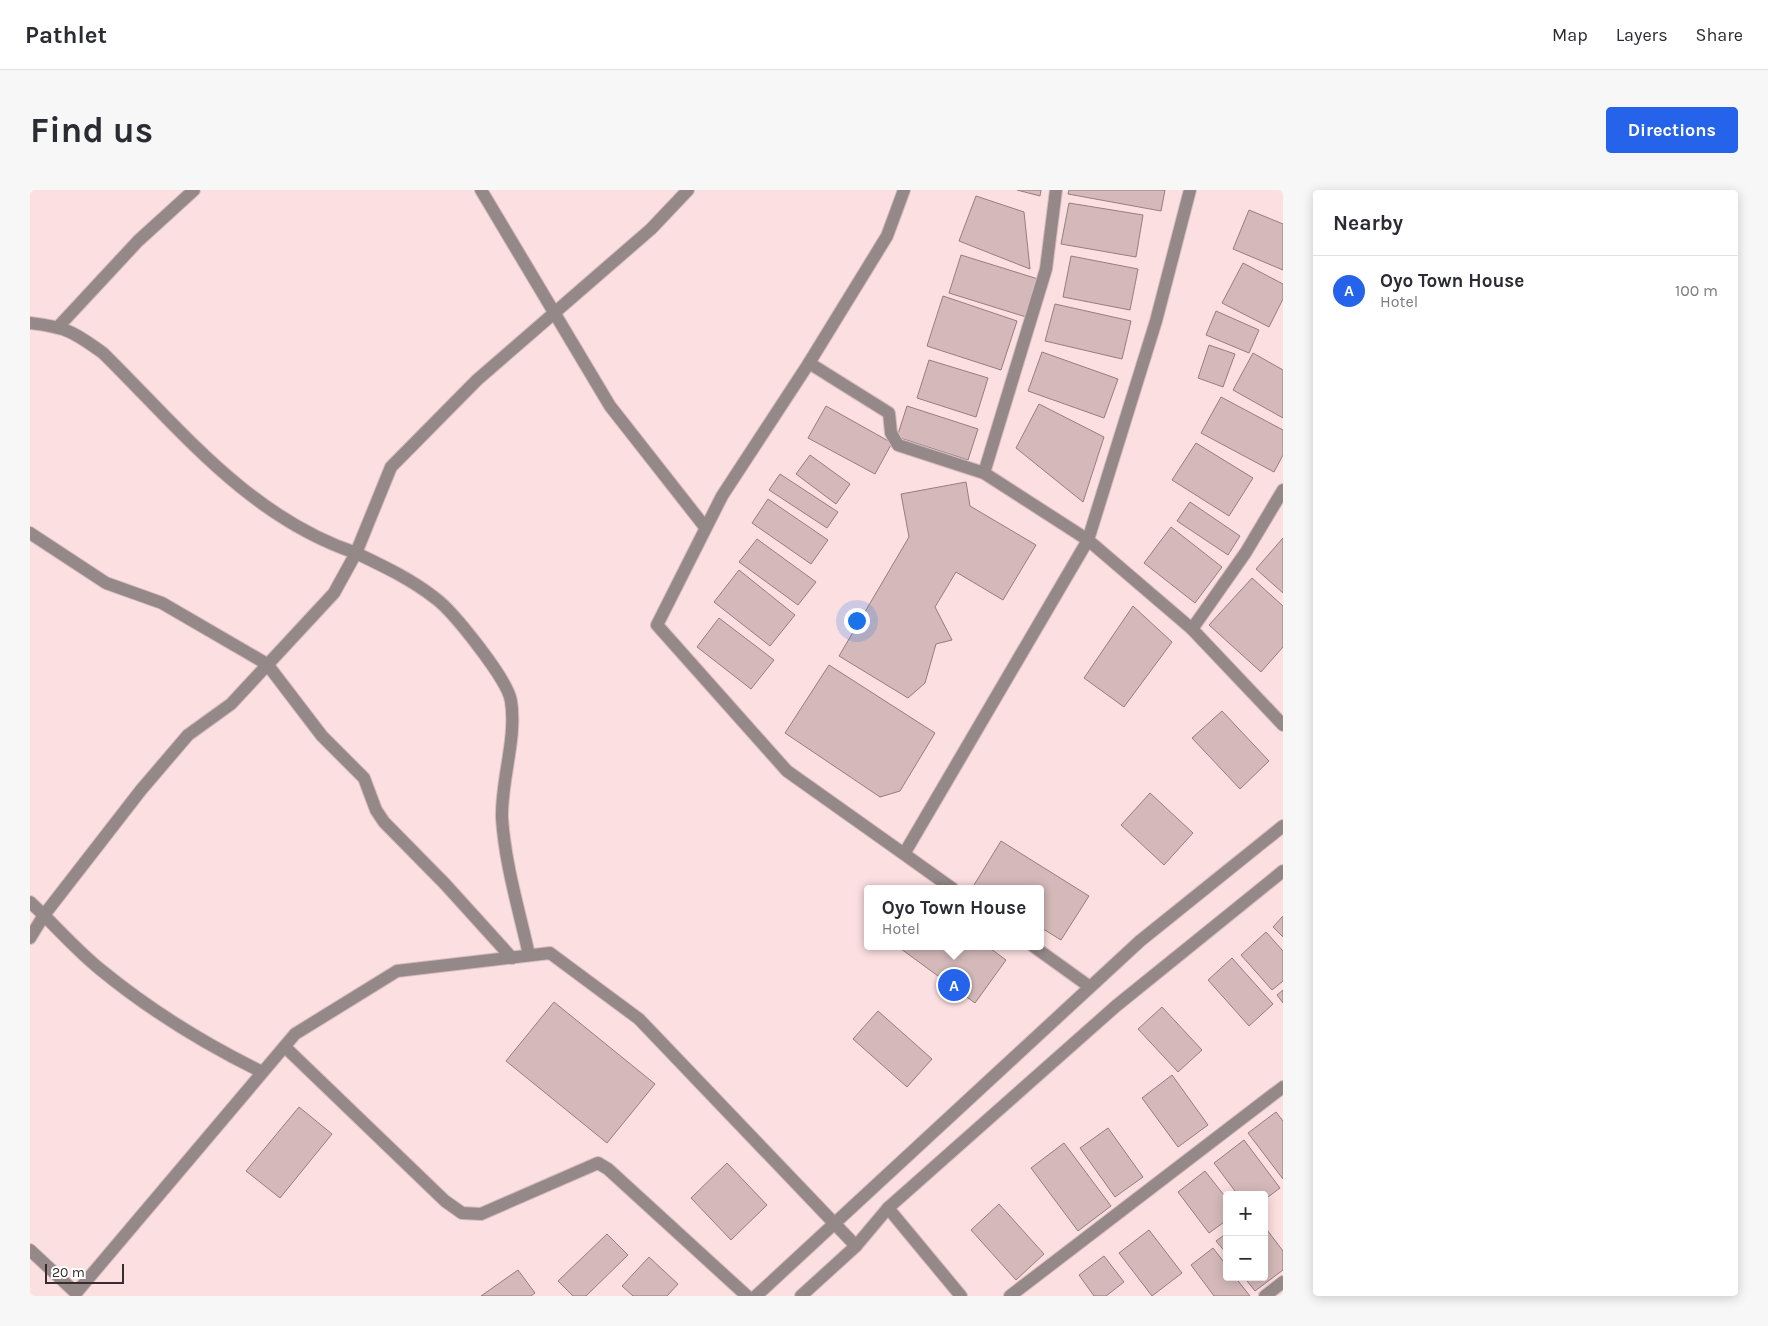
<!DOCTYPE html>
<html lang="en">
<head>
<meta charset="utf-8">
<style>
  :root { --surface:#fff; --page:#f7f7f7; --text:#2b2b33; --muted:#7c7c81; --line:#e1e1e2; --accent:#2563eb }
  body { margin:0; font-family:Karla,sans-serif; background:var(--page); color:var(--text) }
  .controls { position:absolute; right:15px; bottom:15px; display:grid; overflow:hidden; border-radius:5px; box-shadow:0 2px 12px #0003 }
  .controls button { width:45px; height:45px; display:grid; place-items:center; padding:0; border:0; border-bottom:1px solid var(--line); background:var(--surface); color:var(--text); font:25px sans-serif }
  .scale { position:absolute; left:15px; bottom:12px; width:79px; box-sizing:border-box; padding-left:5px; border:2px solid #382d2e; border-top:0; font-size:14px; line-height:18px; white-space:nowrap; color:#382d2e; -webkit-text-stroke:4px #fff; paint-order:stroke }
  .you { position:absolute; left:826px; top:430px; width:18px; height:18px; margin:-12px; border:4px solid #fff; border-radius:50%; background:#1a73e8; box-shadow:0 0 0 8px #1a73e833 }
  .badge { display:grid; place-items:center; width:32px; height:32px; border-radius:50%; background:var(--accent); color:#fff; font-size:16px; font-weight:700 }
  .pin { position:absolute; translate:-50% -50%; border:2px solid #fff; box-shadow:0 1px 5px #0006 }
  .popup { position:absolute; left:834px; top:695px; width:180px; height:65px; box-sizing:border-box; display:grid; place-content:center; border-radius:5px; background:var(--surface); filter:drop-shadow(0 1px 4px #0005); font-size:16px; white-space:nowrap; color:var(--muted) }
  .popup b { font-size:19px; color:var(--text) }
  .popup::after { content:''; position:absolute; left:50%; top:100%; margin-left:-10px; border:10px solid transparent; border-top-color:var(--surface) }
  .list { margin:0; padding:0; list-style:none }
  h2 { display:flex; justify-content:space-between; align-items:center; height:65px; margin:0; padding:0 20px; font-size:21px }
  h2 small { font-size:16px; font-weight:400; color:var(--muted) }
  .list li { display:grid; grid-template-columns:32px 1fr auto; gap:15px; align-items:center; box-sizing:border-box; height:70px; padding:0 20px; border-top:1px solid var(--line) }
  .list b { display:block; font-size:19px; white-space:nowrap }
  .list p { margin:0; font-size:16px; white-space:nowrap; color:var(--muted) }
  .list em { font-size:16px; font-style:normal; color:var(--muted) }
  .map { position:relative; flex:none; width:1253px; height:1106px; overflow:hidden; border-radius:5px }
  header { display:flex; align-items:center; gap:30px; box-sizing:border-box; height:70px; padding:0 25px; background:var(--surface); border-bottom:1px solid var(--line) }
  header strong { font-size:24px }
  nav { display:flex; gap:28px; margin-inline-start:auto; font-size:18px }
  .intro { display:flex; align-items:center; justify-content:space-between; box-sizing:border-box; height:120px; padding:0 30px }
  h1 { margin:0; font-size:35px }
  .button { padding:12px 22px; border-radius:5px; background:var(--accent); color:#fff; font-size:18px; font-weight:700 }
  main { display:flex; gap:30px; padding:0 30px }
  aside { flex:1; background:var(--surface); border-radius:5px; box-shadow:0 2px 12px #0003 }
  .map>svg:first-child { display:block }
</style>
</head>
<body>
<header>
<strong>Pathlet</strong>
<nav><a>Map</a><a>Layers</a><a>Share</a></nav>
</header>
<div class="intro"><h1>Find us</h1><a class="button">Directions</a></div>
<main>
<div class="map">
<svg width="1253" height="1106" viewBox="0 0 1253 1106">
  <rect width="100%" height="100%" fill="#fcdfe1"/>
  <!-- building -->
  <g fill="#d5b9ba" stroke="#977d7e">
    <path d="M987,0H1011L1010,6Z"/>
    <path d="M1039,0H1135L1131,21L1038,4Z"/>
    <path d="M946,6L994,22L1000,79L929,51Z"/>
    <path d="M1039,13L1113,25L1106,67L1031,54Z"/>
    <path d="M1219,20L1253,34V80L1203,59Z"/>
    <path d="M931,65L1008,89L996,127L919,103Z"/>
    <path d="M1041,66L1108,79L1100,120L1033,107Z"/>
    <path d="M1213,73L1253,94V109L1239,137L1192,113Z"/>
    <path d="M913,106L987,131L971,180L897,156Z"/>
    <path d="M1025,114L1101,131L1092,169L1015,151Z"/>
    <path d="M1186,121L1229,140L1219,163L1176,145Z"/>
    <path d="M1179,155L1205,164L1193,197L1168,188Z"/>
    <path d="M1012,162L1088,189L1074,228L998,201Z"/>
    <path d="M1223,163L1253,180V228L1203,200Z"/>
    <path d="M899,170L958,188L946,227L887,208Z"/>
    <path d="M1191,207L1253,240V265L1244,282L1171,243Z"/>
    <path d="M1009,214L1074,247L1053,312L986,258Z"/>
    <path d="M796,216L862,253L845,284L778,248Z"/>
    <path d="M877,216L948,239L938,270L867,247Z"/>
    <path d="M1166,253L1223,288L1199,326L1142,290Z"/>
    <path d="M780,265L820,294L806,314L766,284Z"/>
    <path d="M750,284L808,322L797,338L739,300Z"/>
    <path d="M936,292L940,316L1006,355L973,410L926,382L905,417L922,450L906,454L895,493L878,508L809,466L879,347L871,304Z"/>
    <path d="M738,309L798,350L781,374L722,333Z"/>
    <path d="M1160,312L1210,346L1198,365L1147,331Z"/>
    <path d="M1141,337L1192,377L1165,413L1114,373Z"/>
    <path d="M1253,348V403L1226,379Z"/>
    <path d="M727,349L786,392L768,415L709,372Z"/>
    <path d="M709,380L765,425L740,456L684,412Z"/>
    <path d="M1222,388L1253,416V457L1231,482L1179,435Z"/>
    <path d="M1103,416L1142,452L1094,517L1054,488Z"/>
    <path d="M689,428L744,470L721,499L667,457Z"/>
    <path d="M799,475L905,543L870,601L850,607L755,543Z"/>
    <path d="M1192,521L1239,571L1210,599L1162,548Z"/>
    <path d="M1120,603L1163,643L1134,675L1091,635Z"/>
    <path d="M971,651L1059,706L1031,750L1010,737V699H950L944,695Z"/>
    <path d="M1253,726V747L1243,737Z"/>
    <path d="M1236,742L1253,761V791L1242,800L1211,765Z"/>
    <path d="M867,756H957L976,770L945,813Z"/>
    <path d="M1202,768L1243,814L1219,836L1178,790Z"/>
    <path d="M1253,800V813L1247,805Z"/>
    <path d="M524,812L625,894L577,953L476,871Z"/>
    <path d="M1132,817L1172,860L1148,882L1108,839Z"/>
    <path d="M848,821L902,869L877,897L823,849Z"/>
    <path d="M1142,885L1178,935L1148,957L1112,908Z"/>
    <path d="M269,917L302,944L250,1008L216,981Z"/>
    <path d="M1246,922L1253,931V989L1218,943Z"/>
    <path d="M1078,938L1113,987L1085,1007L1050,958Z"/>
    <path d="M1214,950L1250,998L1234,1010V1005H1208L1184,973Z"/>
    <path d="M1034,953L1081,1016L1048,1041L1001,978Z"/>
    <path d="M697,973L737,1015L701,1050L661,1008Z"/>
    <path d="M1175,981L1197,1009V1030L1179,1043L1148,1002Z"/>
    <path d="M969,1014L1014,1064L986,1090L941,1040Z"/>
    <path d="M1234,1036L1253,1061V1080L1225,1101L1214,1087H1234Z"/>
    <path d="M1119,1040L1152,1083L1122,1106L1089,1063Z"/>
    <path d="M1197,1043V1064L1186,1051Z"/>
    <path d="M577,1044L598,1065L556,1106H543L528,1091Z"/>
    <path d="M1183,1058L1197,1076V1087H1205L1220,1106H1184L1161,1075Z"/>
    <path d="M1074,1066L1094,1092L1076,1106H1064L1049,1085Z"/>
    <path d="M619,1067L648,1094L637,1106H603L592,1096Z"/>
    <path d="M488,1080L505,1103L501,1106H451Z"/>
  </g>
  <g fill="none" stroke-linecap="round" stroke-linejoin="round">
    <defs>
      <g id="minor">
        <path d="M451,0L580,216L675,337"/>
        <path d="M1160,0L1126,131L1058,350L1162,439"/>
        <path d="M0,133C36,137 44,142 73,163C151,240 219,327 326,363L304,403L201,514L158,545L111,600L14,725L0,748"/>
        <path d="M29,136L108,51L164,0"/>
        <path d="M779,173L857,46L874,0"/>
        <path d="M954,283L1016,79L1026,0"/>
        <path d="M1253,300L1216,362L1162,439L1253,535"/>
        <path d="M0,343L76,393L132,413L237,474L292,546L334,588L346,620L354,632L415,694L482,768"/>
        <path d="M874,664L1058,350L954,283L868,255L861,243L859,223L779,173L692,306L627,435L757,581L874,664L923,699"/>
        <path d="M0,712C24,734 46,760 71,780C121,821 175,854 232,882"/>
        <path d="M1003,756L1060,797"/>
        <path d="M499,765C489,720 475,674 472,628C471,589 487,549 481,511C478,490 423,421 405,408C381,389 353,376 326,363L361,277L447,190L621,39L658,0"/>
        <path d="M255,857L415,1011L432,1023L451,1024L568,973L578,979L717,1106"/>
        <path d="M858,1018L931,1106"/>
        <path d="M0,1060L46,1103L265,844L367,781L520,763L609,829L826,1056"/>
        <path d="M726,1106L1110,751L1253,636"/>
        <path d="M771,1106L826,1056L858,1018L1086,816L1253,681"/>
        <path d="M980,1106L1253,897"/>
        <path d="M1235,1106L1253,1092"/>
      </g>
    </defs>
    <!-- minor casing -->
    <use href="#minor" stroke="#d5bbbd" stroke-width="14"/>
    <!-- minor -->
    <use href="#minor" stroke="#948888" stroke-width="12"/>
  </g>
</svg>
<div class="controls">
<button>+</button>
<button>−</button>
</div>
<div class="scale">20 m</div>
<div class="you"></div>
<div class="pin badge" style="left:924px;top:795px">A</div>
<div class="popup"><b>Oyo Town House</b>Hotel</div>
</div>
<aside>
<h2>Nearby<small></small></h2>
<ul class="list">
<li><span class="badge">A</span><div><b>Oyo Town House</b><p>Hotel</p></div><em>100 m</em></li>
</ul>
</aside>
</main>
</body>
</html>
